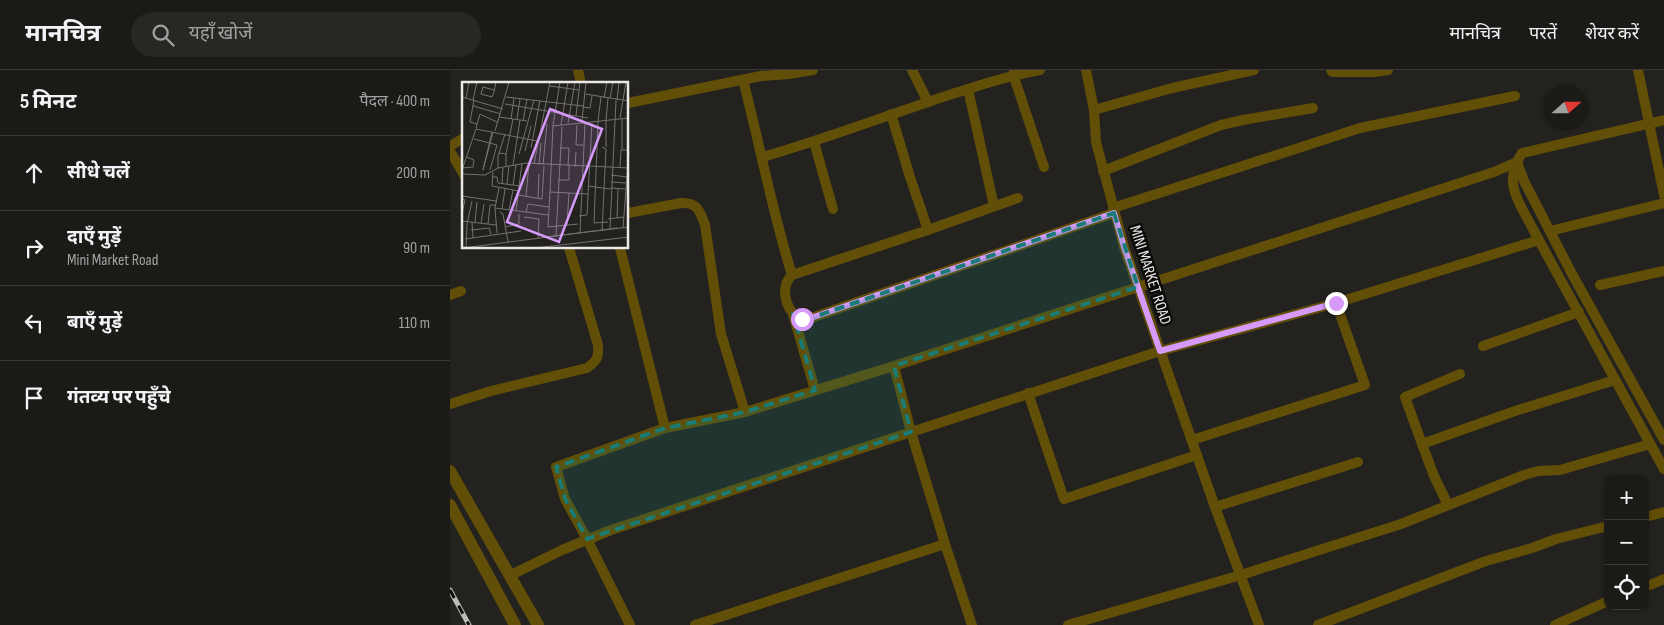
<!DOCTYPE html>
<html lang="hi">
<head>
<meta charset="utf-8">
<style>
  :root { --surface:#1b1a17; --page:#282724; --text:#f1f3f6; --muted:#a0a1a1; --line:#393836 }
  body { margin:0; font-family:"Sofia Sans Condensed","Noto Sans Devanagari",sans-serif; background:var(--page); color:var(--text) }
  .controls { position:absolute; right:15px; bottom:15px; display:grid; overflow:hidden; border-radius:10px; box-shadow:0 1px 4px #0004 }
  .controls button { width:45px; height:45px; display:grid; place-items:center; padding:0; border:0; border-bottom:1px solid var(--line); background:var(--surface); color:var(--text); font:25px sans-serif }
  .compass { position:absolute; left:1094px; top:15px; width:45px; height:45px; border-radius:50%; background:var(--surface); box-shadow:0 1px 4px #0004; rotate:69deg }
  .stop { position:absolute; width:15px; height:15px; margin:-11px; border:4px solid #d69bfa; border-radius:50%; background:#fff }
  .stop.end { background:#d69bfa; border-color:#fff; box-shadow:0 1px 5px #0008 }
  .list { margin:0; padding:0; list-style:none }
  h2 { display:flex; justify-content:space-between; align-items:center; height:65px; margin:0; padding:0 20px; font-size:21px }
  h2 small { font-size:16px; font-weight:400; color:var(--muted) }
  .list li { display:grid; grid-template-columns:32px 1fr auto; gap:15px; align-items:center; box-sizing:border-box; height:75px; padding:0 20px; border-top:1px solid var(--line) }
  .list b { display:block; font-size:19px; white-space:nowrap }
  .list p { margin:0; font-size:16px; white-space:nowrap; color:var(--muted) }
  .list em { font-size:16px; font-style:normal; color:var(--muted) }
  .icon { flex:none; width:28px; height:28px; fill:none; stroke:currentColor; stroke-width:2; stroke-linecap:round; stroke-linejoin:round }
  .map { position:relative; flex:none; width:1214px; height:555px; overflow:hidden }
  header { display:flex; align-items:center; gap:30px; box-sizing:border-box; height:70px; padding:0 25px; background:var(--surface); border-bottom:1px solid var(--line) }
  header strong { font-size:24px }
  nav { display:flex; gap:28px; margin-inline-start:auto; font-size:18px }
  .search { width:350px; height:45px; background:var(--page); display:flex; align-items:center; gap:12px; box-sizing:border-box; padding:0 18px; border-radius:28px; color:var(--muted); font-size:19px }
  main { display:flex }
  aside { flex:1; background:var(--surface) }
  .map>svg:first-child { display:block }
</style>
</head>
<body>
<header>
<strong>मानचित्र</strong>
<div class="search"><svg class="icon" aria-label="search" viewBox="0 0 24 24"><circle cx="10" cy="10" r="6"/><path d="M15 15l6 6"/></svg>यहाँ खोजें</div>
<nav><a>मानचित्र</a><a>परतें</a><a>शेयर करें</a></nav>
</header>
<main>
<aside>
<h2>5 मिनट<small>पैदल · 400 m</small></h2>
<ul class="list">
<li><svg class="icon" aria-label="ahead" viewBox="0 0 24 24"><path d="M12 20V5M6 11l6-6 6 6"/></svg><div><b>सीधे चलें</b></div><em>200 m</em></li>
<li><svg class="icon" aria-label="right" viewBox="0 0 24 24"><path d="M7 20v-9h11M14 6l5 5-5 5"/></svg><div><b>दाएँ मुड़ें</b><p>Mini Market Road</p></div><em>90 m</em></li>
<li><svg class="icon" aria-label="left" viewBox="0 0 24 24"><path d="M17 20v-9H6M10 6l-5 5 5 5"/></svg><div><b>बाएँ मुड़ें</b></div><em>110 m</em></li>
<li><svg class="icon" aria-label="arrive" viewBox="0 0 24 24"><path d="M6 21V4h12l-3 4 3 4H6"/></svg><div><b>गंतव्य पर पहुँचे</b></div></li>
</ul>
</aside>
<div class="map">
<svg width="1214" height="555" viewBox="0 0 1214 555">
  <rect width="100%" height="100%" fill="#24221f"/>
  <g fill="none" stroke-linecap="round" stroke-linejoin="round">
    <!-- minor -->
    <g stroke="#614e07" stroke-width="10">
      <path d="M128,0L131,14"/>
      <path d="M462,0L478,32"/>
      <path d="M636,0L644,40L646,72L674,177L765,437L809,555"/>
      <path d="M881,0L882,2H925L938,0"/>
      <path d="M1188,0L1214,125"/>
      <path d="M563,4L594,97"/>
      <path d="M293,10C310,75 322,141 342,205C330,216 335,238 347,247L361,248L664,143"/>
      <path d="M518,19L544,136"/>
      <path d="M178,33L311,6L339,4L363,0"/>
      <path d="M644,40L722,18L804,0"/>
      <path d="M441,44L460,107L478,160"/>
      <path d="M1214,50L1072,83C1051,115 1071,134 1085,163L1214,399"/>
      <path d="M364,72L383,139"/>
      <path d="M0,76L14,68"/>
      <path d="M0,81L14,105"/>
      <path d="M313,87C378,68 441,44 505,23C534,14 560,5 590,0"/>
      <path d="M1067,92L1074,111L1122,204L1214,370"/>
      <path d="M653,101L771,55L793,50L863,38"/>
      <path d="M663,138L910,58L1065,26"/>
      <path d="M178,143L231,133C248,132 250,142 255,155L271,264L295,342"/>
      <path d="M1100,161L1214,133"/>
      <path d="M170,178L215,358"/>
      <path d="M342,205L478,160L568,128"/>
      <path d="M1150,215L1214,201"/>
      <path d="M0,225L11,221"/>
      <path d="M343,244L365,320"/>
      <path d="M1033,276L1129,242"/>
      <path d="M444,296L1044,102L1067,92"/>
      <path d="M578,323L614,429L747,385"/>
      <path d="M0,334L41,321L137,298C147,291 149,287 148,275L119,178"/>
      <path d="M742,370L915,315L886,233"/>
      <path d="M972,374L955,327L1010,304"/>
      <path d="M998,435L984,406L972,374L1065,341L1165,310"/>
      <path d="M765,437L908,392"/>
      <path d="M1195,447L1214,442"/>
      <path d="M61,505L112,480L161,460L710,281L886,233L1089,170"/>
      <path d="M1195,517L1214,509"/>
      <path d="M180,555L137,469L115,429L106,397L215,358L295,342L444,296L461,362L495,474"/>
      <path d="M245,555L495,474L522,555"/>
      <path d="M618,555L791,505L951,454L1074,405L1088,401L1110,400L1200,374"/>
      <path d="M868,555L1036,491L1082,478L1106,469L1158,456"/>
      <path d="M1105,555L1158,531"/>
    </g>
    <!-- tertiary -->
    <g stroke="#614e07" stroke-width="12">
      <path d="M0,401L88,555"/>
      <path d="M0,435L65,555"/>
    </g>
    <defs>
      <path id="rail" d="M0,520L19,555"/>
    </defs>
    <!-- rail casing -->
    <use href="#rail" stroke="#bebcba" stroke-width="5"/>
    <!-- rail -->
    <use href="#rail" stroke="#0d0b0a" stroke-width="3" stroke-dasharray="9" stroke-linecap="butt"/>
  </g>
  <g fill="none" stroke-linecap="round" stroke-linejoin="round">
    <!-- route -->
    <path stroke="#d69bfa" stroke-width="6" d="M352,249L361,248L664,143L674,177L710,281L886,233"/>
  </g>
  <!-- marked area -->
  <path fill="#1a7c74" fill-opacity="0.2" stroke="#1a7c74" stroke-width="4" stroke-dasharray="10 6" stroke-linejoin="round" d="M664,143L688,217L444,296L461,362L137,469L115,429L106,397L215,358L295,342L365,320L343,244L361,248Z"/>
  <g text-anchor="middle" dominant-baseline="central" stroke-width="5" stroke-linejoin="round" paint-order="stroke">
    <!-- street labels -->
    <g font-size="16" fill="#ebe9e8" stroke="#0d0b0a">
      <text transform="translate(700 205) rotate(72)">MINI MARKET ROAD</text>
    </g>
  </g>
  <!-- overview -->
  <g transform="translate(12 12)">
    <rect width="166" height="166" fill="#24221f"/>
    <path fill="none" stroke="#74726f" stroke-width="1" d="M88,4L117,8M32,8L21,5L19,12L30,15L32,10L34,0M123,12L167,19M0,15L41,27M44,15L121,24M4,16L7,0M142,16L145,0M148,16L151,0M11,18L15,0M12,18L8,40L15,42M155,18L157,0M43,22L126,36M11,24L39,32M121,25L128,26L130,14M114,34L118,0M37,35L65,39M158,36L164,0M49,37L52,16M55,37L58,17M160,37V68M120,38L124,0M144,38L146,16M61,39L65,17M136,39L139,15M136,40L132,141L146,140M106,41L113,0M99,43L106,0M115,43L114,63H121M91,44L167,36M14,46L18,32L35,40M33,49L47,0M12,57L35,63L28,88M144,65V39M69,66L78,18M98,66H107L106,84M63,69L69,44M37,71L44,72V85M44,72L51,37M57,72L72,18M72,82L88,0M51,83L58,38M77,83L79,61M81,83L85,42M113,85L114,70M158,85L159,68H167M0,86L11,85L12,78L5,75M36,86V74L43,52M0,88L14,47L75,59M21,88L30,50M21,88L31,50M31,90L30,104L57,109M0,92L23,93L36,86L65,81L167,86M149,93L165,95M31,95H35L36,101L58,104M96,98H107V84M149,100L164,101M40,102L41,86M45,102L47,84M51,103L54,82M126,104L148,107M148,106L164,107M88,110L91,43L98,0M107,111L88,110L86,145L116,142M126,112L130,41M56,113L80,117L82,84M0,114L34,119M64,114L67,81M76,116L77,92M0,117L3,118L0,131M33,126L64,130M40,127L43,107M47,128L51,108M54,129L60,81M38,130L41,132L46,160M86,133L64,130L66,122L87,125M62,135L77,137L76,156M155,136L156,107M146,137L162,135M0,139L34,143M10,140L11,156M13,140L15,120M19,141L22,122M26,142L28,123H33M105,143L107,111L126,112L125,133L117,134M43,145L57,142V132M148,146L154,18M161,146L167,69M9,148L27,146L29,152M140,149L144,67L140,65M118,150L123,42M35,151L33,126L37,106M94,153L100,45M83,155L167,145M3,157L59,149M1,166L155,146M4,166L5,142L10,119M73,166L167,155"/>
    <path fill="#d69bfa" fill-opacity="0.15" stroke="#d69bfa" stroke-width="2.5" d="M88,27L140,47L97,160L45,140Z"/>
    <rect width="166" height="166" fill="none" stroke="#ebe9e8" stroke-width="2.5"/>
  </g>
</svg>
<div class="controls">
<button>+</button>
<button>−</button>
<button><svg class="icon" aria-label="locate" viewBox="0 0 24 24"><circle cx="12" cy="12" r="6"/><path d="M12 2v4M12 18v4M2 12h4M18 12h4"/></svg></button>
</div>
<svg class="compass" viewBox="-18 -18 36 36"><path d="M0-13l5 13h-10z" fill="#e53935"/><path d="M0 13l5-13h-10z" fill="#a0a1a1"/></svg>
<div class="stop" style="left:352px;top:249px"></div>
<div class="stop end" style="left:886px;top:233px"></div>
</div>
</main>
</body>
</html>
